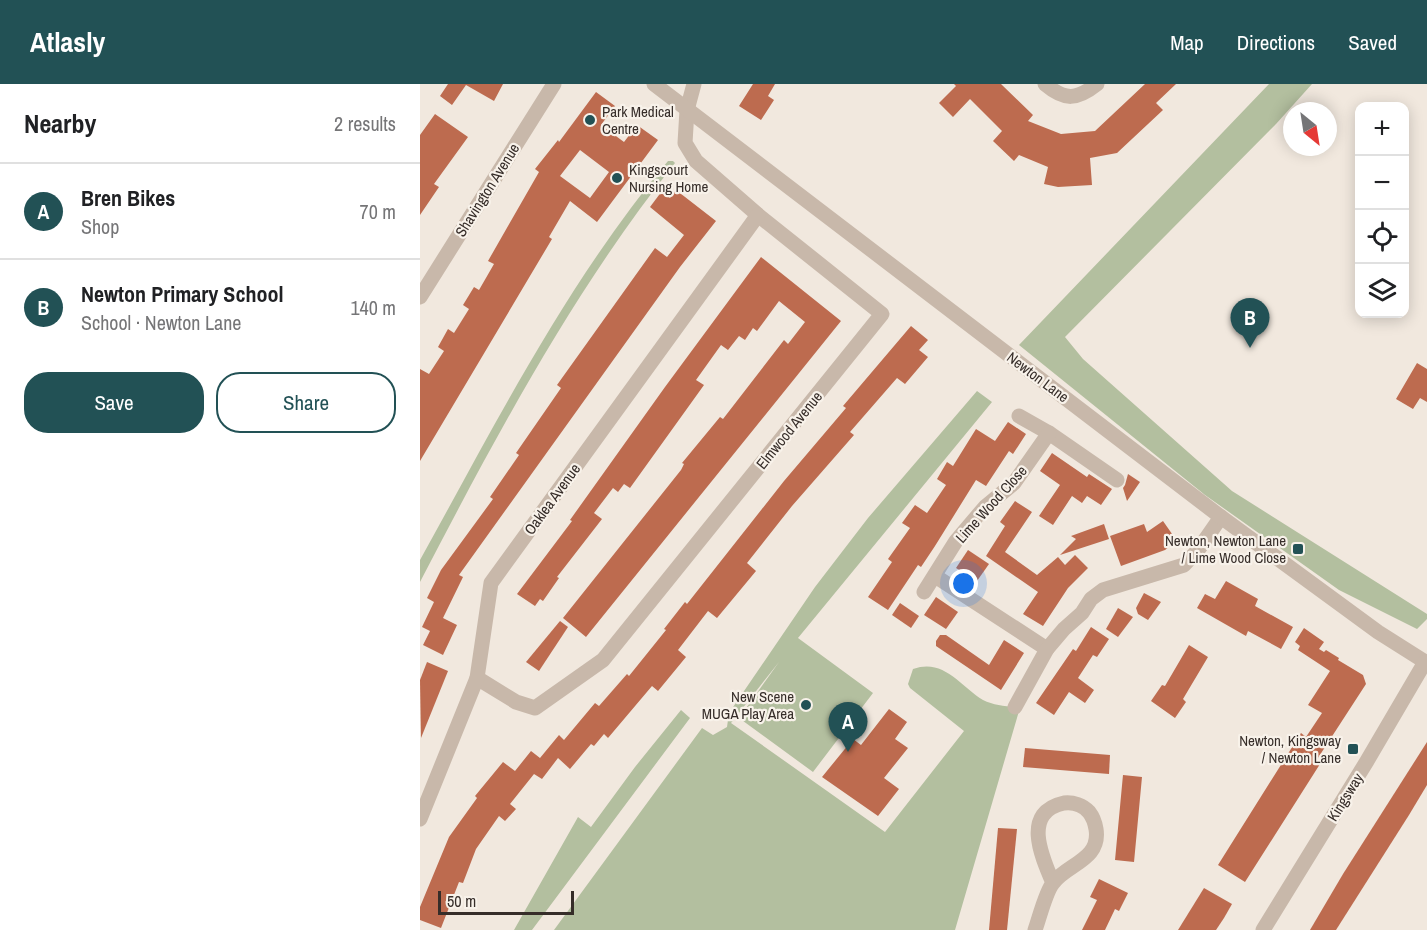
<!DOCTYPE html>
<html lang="en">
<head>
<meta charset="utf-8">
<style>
  :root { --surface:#fff; --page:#f2f2f2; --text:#202124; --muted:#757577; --line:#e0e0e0; --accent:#225155 }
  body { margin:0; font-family:"Archivo Narrow",sans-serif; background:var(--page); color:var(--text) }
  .controls { position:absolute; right:18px; top:18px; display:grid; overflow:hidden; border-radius:12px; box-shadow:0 3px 15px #0003 }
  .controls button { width:54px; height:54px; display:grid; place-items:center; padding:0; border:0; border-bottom:2px solid var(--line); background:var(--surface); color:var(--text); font:30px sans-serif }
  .compass { position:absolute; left:863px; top:18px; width:54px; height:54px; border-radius:50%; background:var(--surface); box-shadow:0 3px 15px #0003; rotate:150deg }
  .scale { position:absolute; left:18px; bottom:15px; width:136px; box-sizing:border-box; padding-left:6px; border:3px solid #362d29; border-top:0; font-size:16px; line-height:21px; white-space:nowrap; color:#362d29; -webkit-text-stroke:4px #f8f2ea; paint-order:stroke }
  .you { position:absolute; left:544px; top:500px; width:21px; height:21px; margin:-15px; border:4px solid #fff; border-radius:50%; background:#1a73e8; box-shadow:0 0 0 9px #1a73e833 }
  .badge { display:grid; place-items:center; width:39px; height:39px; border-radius:50%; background:var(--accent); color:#fff; font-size:20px; font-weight:700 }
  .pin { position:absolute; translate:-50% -50px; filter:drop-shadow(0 2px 3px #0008) }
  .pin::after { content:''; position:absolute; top:32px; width:21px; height:18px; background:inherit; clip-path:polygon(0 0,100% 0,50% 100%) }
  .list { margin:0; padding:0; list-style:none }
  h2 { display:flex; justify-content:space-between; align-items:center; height:78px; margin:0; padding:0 24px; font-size:26px }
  h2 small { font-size:20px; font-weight:400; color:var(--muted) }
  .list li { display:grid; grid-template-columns:39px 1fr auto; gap:18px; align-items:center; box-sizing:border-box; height:96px; padding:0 24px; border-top:2px solid var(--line) }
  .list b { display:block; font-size:22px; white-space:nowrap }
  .list p { margin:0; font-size:20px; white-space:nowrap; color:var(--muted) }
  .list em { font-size:20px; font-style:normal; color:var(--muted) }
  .actions { display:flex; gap:12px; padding:18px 24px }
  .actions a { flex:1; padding:14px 0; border:2px solid var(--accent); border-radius:24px; text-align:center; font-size:21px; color:var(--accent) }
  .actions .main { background:var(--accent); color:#fff }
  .icon { flex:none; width:33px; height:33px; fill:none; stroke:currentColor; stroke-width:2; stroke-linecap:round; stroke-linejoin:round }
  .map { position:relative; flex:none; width:1007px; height:846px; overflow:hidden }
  header { display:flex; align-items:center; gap:36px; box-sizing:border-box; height:84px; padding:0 30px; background:var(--accent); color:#fff }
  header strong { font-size:28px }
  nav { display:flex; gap:33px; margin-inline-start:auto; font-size:21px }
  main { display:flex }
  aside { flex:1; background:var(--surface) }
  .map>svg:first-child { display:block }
</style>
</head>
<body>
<header>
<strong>Atlasly</strong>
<nav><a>Map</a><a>Directions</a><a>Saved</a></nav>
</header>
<main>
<aside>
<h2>Nearby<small>2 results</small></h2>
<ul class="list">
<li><span class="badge">A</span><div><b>Bren Bikes</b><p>Shop</p></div><em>70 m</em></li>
<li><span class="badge">B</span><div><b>Newton Primary School</b><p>School · Newton Lane</p></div><em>140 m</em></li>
</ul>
<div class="actions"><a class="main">Save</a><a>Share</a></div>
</aside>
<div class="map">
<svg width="1007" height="846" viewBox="0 0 1007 846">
  <rect width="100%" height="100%" fill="#f1e8de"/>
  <!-- green -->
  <g fill="#b3bf9f">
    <path d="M849,0H892L856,40L645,253L663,275L812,407L1007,530V535L997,545L919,506L785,411L599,261Z"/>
    <path d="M248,77H253L255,79C153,207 75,354 0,498V476C76,339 147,198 248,77Z"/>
    <path d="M557,307L572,318L378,554L453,609L393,688L319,634L359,578L311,639L465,748L544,647L490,604L488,600L493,585C524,574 540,602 563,616C573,621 584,622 595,623L599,627L535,846H134L282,644L293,651L307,643L309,629L395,503L448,434Z"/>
    <path d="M261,626L270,634L112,846H94L158,733L171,743L215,683Z"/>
  </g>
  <!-- building -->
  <g fill="#bd6b4f" fill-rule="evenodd">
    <path d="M28,0H83L74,17L46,1L32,21L20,12Z"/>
    <path d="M333,0H355L348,12L354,16L341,36L319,22Z"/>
    <path d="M534,0H581L613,31L608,37L641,50L675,47L725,0H756L736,19L743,26L697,69L670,74L672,101L638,103L624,100L628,83L599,71L594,77L573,57L582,47L550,15L533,33L519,19L536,2Z"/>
    <path d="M176,8L195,22L181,41L204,58L217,41L238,56L177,138L150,117L129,153L132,155L0,377V285L9,290L24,267L18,263L28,245L34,249L49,225L43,221L54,203L59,206L74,180L68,177L119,88L115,85L138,56L139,58ZM160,66L189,88L170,114L140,92Z"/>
    <path d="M15,30L48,53L14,100L19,103L0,131V51Z"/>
    <path d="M256,106L296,137L260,183L39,491L43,493L23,534L37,541L23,571L3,561L10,547L2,543L14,518L7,514L21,486L73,415L70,413L99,371L96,369L141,304L137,301L235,164L247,173L264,151L230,123L242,107L250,114Z"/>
    <path d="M341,173L421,237L166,553L143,534L261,386L264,380L262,379L300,333L303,335L364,256L368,260L385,238L359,217L337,247L333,244L325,256L319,252L308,266L301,261L276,296L284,301L210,404L204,400L198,408L193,404L174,429L182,435L137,493L139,494L123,517L120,515L115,522L97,510L152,437L150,436L245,303Z"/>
    <path d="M491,242L508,256L499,266L508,273L485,300L477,294L430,348L434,351L372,422L327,479L336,487L297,534L288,527L258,566L266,573L238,607L232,602L188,654L184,650L174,662L171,660L150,685L138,674L122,695L114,690L90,720L96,725L85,737L79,732L56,765L43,799L39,798L21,844L0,836V823L29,753L57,714L55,712L83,678L95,687L111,667L120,674L139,651L144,656L175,619L179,622L207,590L209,592L246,546L244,545L265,518L267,520L364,397L426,324L423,322Z"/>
    <path d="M997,279L1007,285V318L1000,314L993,325L976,315Z"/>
    <path d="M588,338L606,350L593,370L589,367L566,402L556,396L515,462L501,483L498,481L468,526L448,513L472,478L468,475L490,444L482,439L495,421L507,429L526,401L517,395L527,378L533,382L556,345L575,357Z"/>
    <path d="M632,369L667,393L669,390L692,405L681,421L667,412L662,419L652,412L633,441L619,432L640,401L620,387Z"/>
    <path d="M708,390L720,398L707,417L703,404L705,401Z"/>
    <path d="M595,417L612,428L585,468L617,491L638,473L645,481L655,471L668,484L648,504L623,542L603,530L618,508L566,472L585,442L580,438Z"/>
    <path d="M743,437L757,457L745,466L701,482L690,452L724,440L727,448Z"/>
    <path d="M684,440L689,455L640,471L656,455L651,452Z"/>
    <path d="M548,466L569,480L557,497L536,484Z"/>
    <path d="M806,497L838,515L835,522L873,543L861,565L828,547L826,552L777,524L785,510L795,515Z"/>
    <path d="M724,509L741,518L728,536L718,530L716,524Z"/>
    <path d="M516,513L538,528L526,545L504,531Z"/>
    <path d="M480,519L499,532L491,544L472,531Z"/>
    <path d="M698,524L713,533L698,553L686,545Z"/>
    <path d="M140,537L148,543L119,587L106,578Z"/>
    <path d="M671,543L689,555L677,573L673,571L658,594L674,606L665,619L649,608L634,631L616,619L653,565L656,567Z"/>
    <path d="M884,544L904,558L899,565L904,568L906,566L919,574L918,576L943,591L946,600L896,677L900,680L825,798L798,781L881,649L886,653L902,629L888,621L910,587L878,566L880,562L875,558Z"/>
    <path d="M520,551H526L569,581L584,556L604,569L581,606L516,562V557Z"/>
    <path d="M769,561L788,573L763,615L766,618L755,634L731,617L742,601L745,602Z"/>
    <path d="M7,578L28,587L1,654L0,596Z"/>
    <path d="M469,625L487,638L475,655L488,664L464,694L479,705L458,732L402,693L433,655L441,661Z"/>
    <path d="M1007,658V701L989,731L916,846H890L923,790Z"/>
    <path d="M605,664L690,671L689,690L603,683Z"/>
    <path d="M703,691L722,693L714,778L695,776Z"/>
    <path d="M578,744L597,745L587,846H569Z"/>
    <path d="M679,795L708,809L699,827L695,825L685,846H662L677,816L670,813Z"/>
    <path d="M784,804L812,820L804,834L796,846H758Z"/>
  </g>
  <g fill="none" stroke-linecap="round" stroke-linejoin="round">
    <!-- minor -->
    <g stroke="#c8b8aa" stroke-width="15">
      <path d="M625,0C645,17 657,16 677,0"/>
      <path d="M0,213L134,0"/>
      <path d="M599,332L629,349L697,396"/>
      <path d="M515,492L627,565"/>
      <path d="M504,508L536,457L565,423L594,399L629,349"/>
      <path d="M57,594L96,618L115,624L183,576L462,230L338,131L276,77L265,59L267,26L274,0"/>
      <path d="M595,623L627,565L644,545L662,529L671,515L683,506L764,481L778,466L801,433"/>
      <path d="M0,735L57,594L71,499L338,131"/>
      <path d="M615,846C619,835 626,807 633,799C647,780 681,776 676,745C675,739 673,733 669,728C663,721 653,718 644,719C602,728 621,771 633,799"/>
    </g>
    <!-- tertiary -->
    <g stroke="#c8b8aa" stroke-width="15">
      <path d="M234,0L801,433L958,548L1007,579"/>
      <path d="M843,846L947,677L1005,578"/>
    </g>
  </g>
  <!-- markers -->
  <g fill="#225155" stroke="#f8f2ea" stroke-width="2">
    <circle cx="170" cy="36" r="6"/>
    <circle cx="197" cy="94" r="6"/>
    <rect x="872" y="459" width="12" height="12" rx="3"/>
    <circle cx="386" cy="621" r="6"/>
    <rect x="927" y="659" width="12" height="12" rx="3"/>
  </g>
  <g text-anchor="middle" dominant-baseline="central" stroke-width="4.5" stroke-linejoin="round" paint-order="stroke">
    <!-- poi labels -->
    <g font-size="15" fill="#362d29" stroke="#f8f2ea" text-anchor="end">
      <text x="182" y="27" text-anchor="start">Park Medical<tspan x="182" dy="17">Centre</tspan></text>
      <text x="209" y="85" text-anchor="start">Kingscourt<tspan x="209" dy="17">Nursing Home</tspan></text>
      <text x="866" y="456">Newton, Newton Lane<tspan x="866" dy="17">/ Lime Wood Close</tspan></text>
      <text x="374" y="612">New Scene<tspan x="374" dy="17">MUGA Play Area</tspan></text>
      <text x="921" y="656">Newton, Kingsway<tspan x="921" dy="17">/ Newton Lane</tspan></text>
    </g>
    <!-- street labels -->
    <g font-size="15" fill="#362d29" stroke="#f8f2ea">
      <text transform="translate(67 106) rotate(-58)">Shavington Avenue</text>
      <text transform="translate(618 293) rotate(37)">Newton Lane</text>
      <text transform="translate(369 346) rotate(-51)">Elmwood Avenue</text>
      <text transform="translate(132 415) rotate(-54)">Oaklea Avenue</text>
      <text transform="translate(571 420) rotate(-48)">Lime Wood Close</text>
      <text transform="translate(925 713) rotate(-58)">Kingsway</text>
    </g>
  </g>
</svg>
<div class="controls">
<button>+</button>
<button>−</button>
<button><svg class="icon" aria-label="locate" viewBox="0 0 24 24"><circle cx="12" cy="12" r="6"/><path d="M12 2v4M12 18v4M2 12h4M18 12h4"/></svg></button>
<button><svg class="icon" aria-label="layers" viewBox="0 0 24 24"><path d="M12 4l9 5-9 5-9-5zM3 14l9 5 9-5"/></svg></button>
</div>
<svg class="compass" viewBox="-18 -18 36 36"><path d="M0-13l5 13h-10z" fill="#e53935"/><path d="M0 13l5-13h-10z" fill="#757577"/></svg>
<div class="scale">50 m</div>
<div class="you"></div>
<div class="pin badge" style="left:428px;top:668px">A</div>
<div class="pin badge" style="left:830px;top:264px">B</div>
</div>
</main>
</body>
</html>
